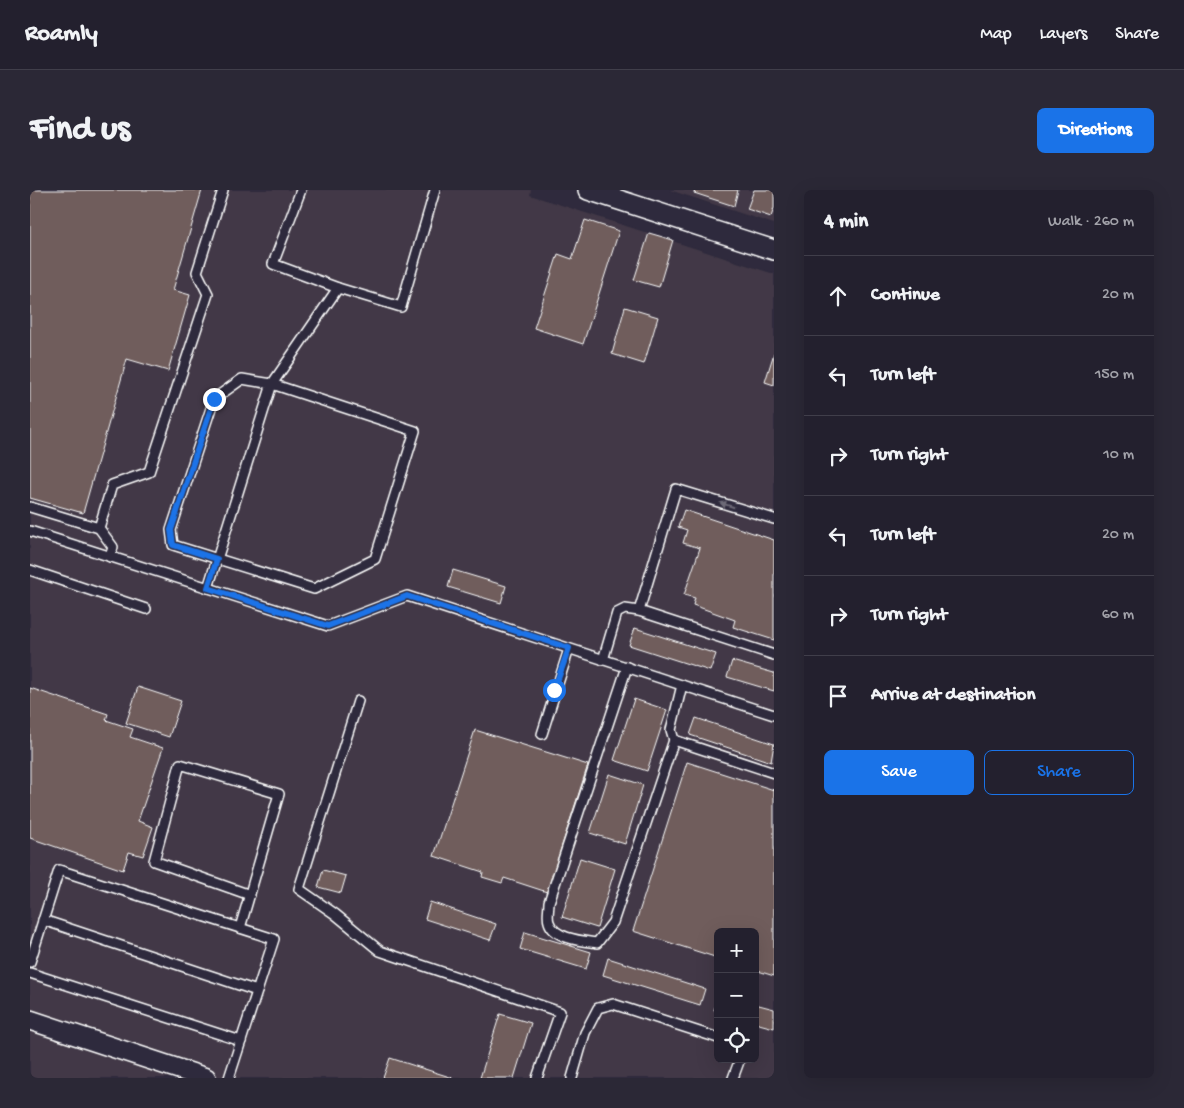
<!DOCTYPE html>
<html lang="en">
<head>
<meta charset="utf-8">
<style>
  :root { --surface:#23202e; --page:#2b2836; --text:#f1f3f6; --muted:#a3a3aa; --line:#403e4a; --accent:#1a73e8 }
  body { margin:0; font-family:"Gochi Hand",sans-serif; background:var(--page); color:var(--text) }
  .controls { position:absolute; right:15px; bottom:15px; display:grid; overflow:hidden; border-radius:8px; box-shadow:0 5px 20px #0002 }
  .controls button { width:45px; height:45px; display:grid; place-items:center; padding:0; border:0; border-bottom:1px solid var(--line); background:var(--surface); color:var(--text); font:25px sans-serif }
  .stop { position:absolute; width:15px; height:15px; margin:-11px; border:4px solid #1a73e8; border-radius:50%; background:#fff }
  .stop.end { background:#1a73e8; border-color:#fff; box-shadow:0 1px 5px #0008 }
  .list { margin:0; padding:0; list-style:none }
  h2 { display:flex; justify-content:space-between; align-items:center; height:65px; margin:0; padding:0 20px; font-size:21px }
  h2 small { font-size:16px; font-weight:400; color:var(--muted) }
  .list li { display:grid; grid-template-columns:32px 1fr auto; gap:15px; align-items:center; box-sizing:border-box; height:80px; padding:0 20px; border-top:1px solid var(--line) }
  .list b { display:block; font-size:19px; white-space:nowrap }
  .list em { font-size:16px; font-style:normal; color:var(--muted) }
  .actions { display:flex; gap:10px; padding:15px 20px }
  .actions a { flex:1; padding:11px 0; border:1px solid var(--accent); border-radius:8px; text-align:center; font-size:18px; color:var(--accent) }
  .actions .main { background:var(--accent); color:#fff }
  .icon { flex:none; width:28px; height:28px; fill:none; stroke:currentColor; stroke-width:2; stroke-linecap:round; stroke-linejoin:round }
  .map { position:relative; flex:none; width:744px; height:888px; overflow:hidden; border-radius:8px }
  header { display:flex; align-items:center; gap:30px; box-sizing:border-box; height:70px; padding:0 25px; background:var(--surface); border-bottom:1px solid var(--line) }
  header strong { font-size:24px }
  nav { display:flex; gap:28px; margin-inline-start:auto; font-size:18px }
  .intro { display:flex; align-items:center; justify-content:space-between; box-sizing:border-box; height:120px; padding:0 30px }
  h1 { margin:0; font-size:35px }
  .button { padding:12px 22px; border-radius:8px; background:var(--accent); color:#fff; font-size:18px; font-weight:700 }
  main { display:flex; gap:30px; padding:0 30px }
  aside { flex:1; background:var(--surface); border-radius:8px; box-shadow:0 5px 20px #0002 }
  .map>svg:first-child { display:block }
  .built { fill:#423946; fill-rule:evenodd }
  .building { fill:#6f5d5c; stroke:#fff }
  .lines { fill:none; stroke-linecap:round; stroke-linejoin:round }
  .lane-casing { stroke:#fff; stroke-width:12 }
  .street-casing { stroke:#fff; stroke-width:22 }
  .lane { stroke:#2f2a3d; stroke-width:9 }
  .street { stroke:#2f2a3d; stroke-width:19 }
  .oneway { fill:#6d6a77 }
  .route { stroke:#1a73e8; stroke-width:6 }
</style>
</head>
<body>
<header>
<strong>Roamly</strong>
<nav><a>Map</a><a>Layers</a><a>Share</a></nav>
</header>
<div class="intro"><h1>Find us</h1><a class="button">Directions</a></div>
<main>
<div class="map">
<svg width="744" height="888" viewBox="0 0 744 888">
  <rect width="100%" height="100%" fill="#2f2a3d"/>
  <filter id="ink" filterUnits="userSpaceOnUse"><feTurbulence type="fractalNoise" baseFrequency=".02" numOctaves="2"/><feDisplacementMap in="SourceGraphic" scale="10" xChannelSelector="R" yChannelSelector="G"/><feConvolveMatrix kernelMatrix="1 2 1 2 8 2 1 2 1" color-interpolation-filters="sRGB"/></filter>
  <g filter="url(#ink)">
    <g class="built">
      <path d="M0,0H501L500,5L744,84V888H0ZM688,742H725V869H688Z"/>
      <polygon points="640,0 744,0 744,34"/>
    </g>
    <g class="building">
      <polygon points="0,0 172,0 143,100 160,105 138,181 97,169 53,323 0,308"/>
      <polygon points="665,0 708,0 704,16 664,3"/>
      <polygon points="724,0 744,0 744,18 741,27 717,19"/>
      <polygon points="555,30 589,41 553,154 504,138 528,64 542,69"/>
      <polygon points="619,43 643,50 629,97 604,90"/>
      <polygon points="595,117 628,127 614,174 582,164"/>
      <polygon points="744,163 744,195 735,192"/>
      <polygon points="654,320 744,350 744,450 703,437 705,430 663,415 665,408 654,405 670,358 653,353 657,340 648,337"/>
      <polygon points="423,380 476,396 471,413 418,397"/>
      <polygon points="605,438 686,464 680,481 599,455"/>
      <polygon points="702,471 744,483 744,501 697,487"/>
      <polygon points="108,497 151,511 139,547 96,533"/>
      <polygon points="0,498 78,524 76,530 103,539 100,547 133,558 108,631 123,637 113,666 99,662 93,680 0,648"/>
      <polygon points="604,509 637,520 617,581 584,570"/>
      <polygon points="666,528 744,554 741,572 660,545"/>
      <polygon points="445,540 558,575 517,702 474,688 472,693 452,687 453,682 404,666"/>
      <polygon points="657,572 744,600 744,786 725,780 725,742 688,742 688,768 603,741"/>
      <polygon points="579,584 613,595 595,654 560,643"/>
      <polygon points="550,668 585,679 567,738 532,727"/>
      <polygon points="293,680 316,686 311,703 288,697"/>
      <polygon points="400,712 466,734 460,750 395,729"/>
      <polygon points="495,742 561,762 556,779 490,759"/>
      <polygon points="578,768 675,799 670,815 573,785"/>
      <polygon points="688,808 688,821 684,820"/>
      <polygon points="725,814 744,819 744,838 725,833"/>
      <polygon points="470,824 501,833 484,888 450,888"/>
      <polygon points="360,868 423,888 353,888"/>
    </g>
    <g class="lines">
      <defs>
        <g id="lane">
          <polyline points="271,0 243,74 308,98 371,117 405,0"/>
          <polygon points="212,189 242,194 385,241 345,369 284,399 143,355 141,340 184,209"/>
          <polyline points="0,317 69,338 82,295 119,282 178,104 167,82 193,0"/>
          <polyline points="69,338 83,357 80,367"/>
          <polyline points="0,341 298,436 377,406 744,525"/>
          <polyline points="0,380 116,419"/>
          <polyline points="178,398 242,194 308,98"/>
          <polyline points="609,421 646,299 744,329"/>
          <polyline points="573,470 587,423 595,419 609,421 744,465"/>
          <path d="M597,477L519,712C519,718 517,727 519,732C524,749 553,751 567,753L583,732L644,550"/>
          <polyline points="652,495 641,540 644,550 744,583"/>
          <polyline points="328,511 269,699 305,724 350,761 530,822 507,888"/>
          <polyline points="512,544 539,459"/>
          <polyline points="13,730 227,801"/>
          <polyline points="210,738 249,604 150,574 124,671 220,705"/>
          <polyline points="0,772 29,680 244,749 199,888"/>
          <polyline points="0,783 211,851"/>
          <polyline points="542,888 555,843 568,818 583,814 688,848"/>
          <polyline points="703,888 710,869"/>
        </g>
        <g id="street">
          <polyline points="558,0 744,60"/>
          <polyline points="0,830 176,888"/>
        </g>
      </defs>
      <use href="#lane" class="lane-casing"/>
      <use href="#street" class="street-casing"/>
      <use href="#lane" class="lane"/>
      <use href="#street" class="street"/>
    </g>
    <defs><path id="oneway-solid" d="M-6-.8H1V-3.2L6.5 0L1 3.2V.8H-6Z" transform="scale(1.25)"/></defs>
    <use class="oneway" href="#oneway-solid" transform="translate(697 315) rotate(-163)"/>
  </g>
  <g class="lines" filter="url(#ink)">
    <polyline class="route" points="184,209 141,340 143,355 187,369 178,398 298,436 377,406 539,458 524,500"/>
  </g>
</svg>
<div class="controls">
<button>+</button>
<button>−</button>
<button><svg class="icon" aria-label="locate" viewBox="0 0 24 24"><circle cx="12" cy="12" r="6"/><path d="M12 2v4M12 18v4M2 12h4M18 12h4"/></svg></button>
</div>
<div class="stop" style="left:524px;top:500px"></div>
<div class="stop end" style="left:184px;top:209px"></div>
</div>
<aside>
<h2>4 min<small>Walk · 260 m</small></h2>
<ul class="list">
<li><svg class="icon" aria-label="ahead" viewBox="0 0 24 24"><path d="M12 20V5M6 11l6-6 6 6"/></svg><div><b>Continue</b></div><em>20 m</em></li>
<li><svg class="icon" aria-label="left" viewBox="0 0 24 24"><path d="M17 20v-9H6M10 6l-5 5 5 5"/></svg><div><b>Turn left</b></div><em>150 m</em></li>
<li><svg class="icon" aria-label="right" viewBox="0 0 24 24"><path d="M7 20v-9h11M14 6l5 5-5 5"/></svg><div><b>Turn right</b></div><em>10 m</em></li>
<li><svg class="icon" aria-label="left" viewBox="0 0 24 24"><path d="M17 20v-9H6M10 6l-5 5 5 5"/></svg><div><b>Turn left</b></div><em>20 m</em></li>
<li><svg class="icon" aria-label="right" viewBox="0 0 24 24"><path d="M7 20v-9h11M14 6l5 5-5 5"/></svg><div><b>Turn right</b></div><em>60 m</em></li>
<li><svg class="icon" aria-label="arrive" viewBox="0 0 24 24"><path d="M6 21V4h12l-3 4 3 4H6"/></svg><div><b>Arrive at destination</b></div></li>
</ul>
<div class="actions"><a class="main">Save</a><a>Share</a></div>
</aside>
</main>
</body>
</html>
